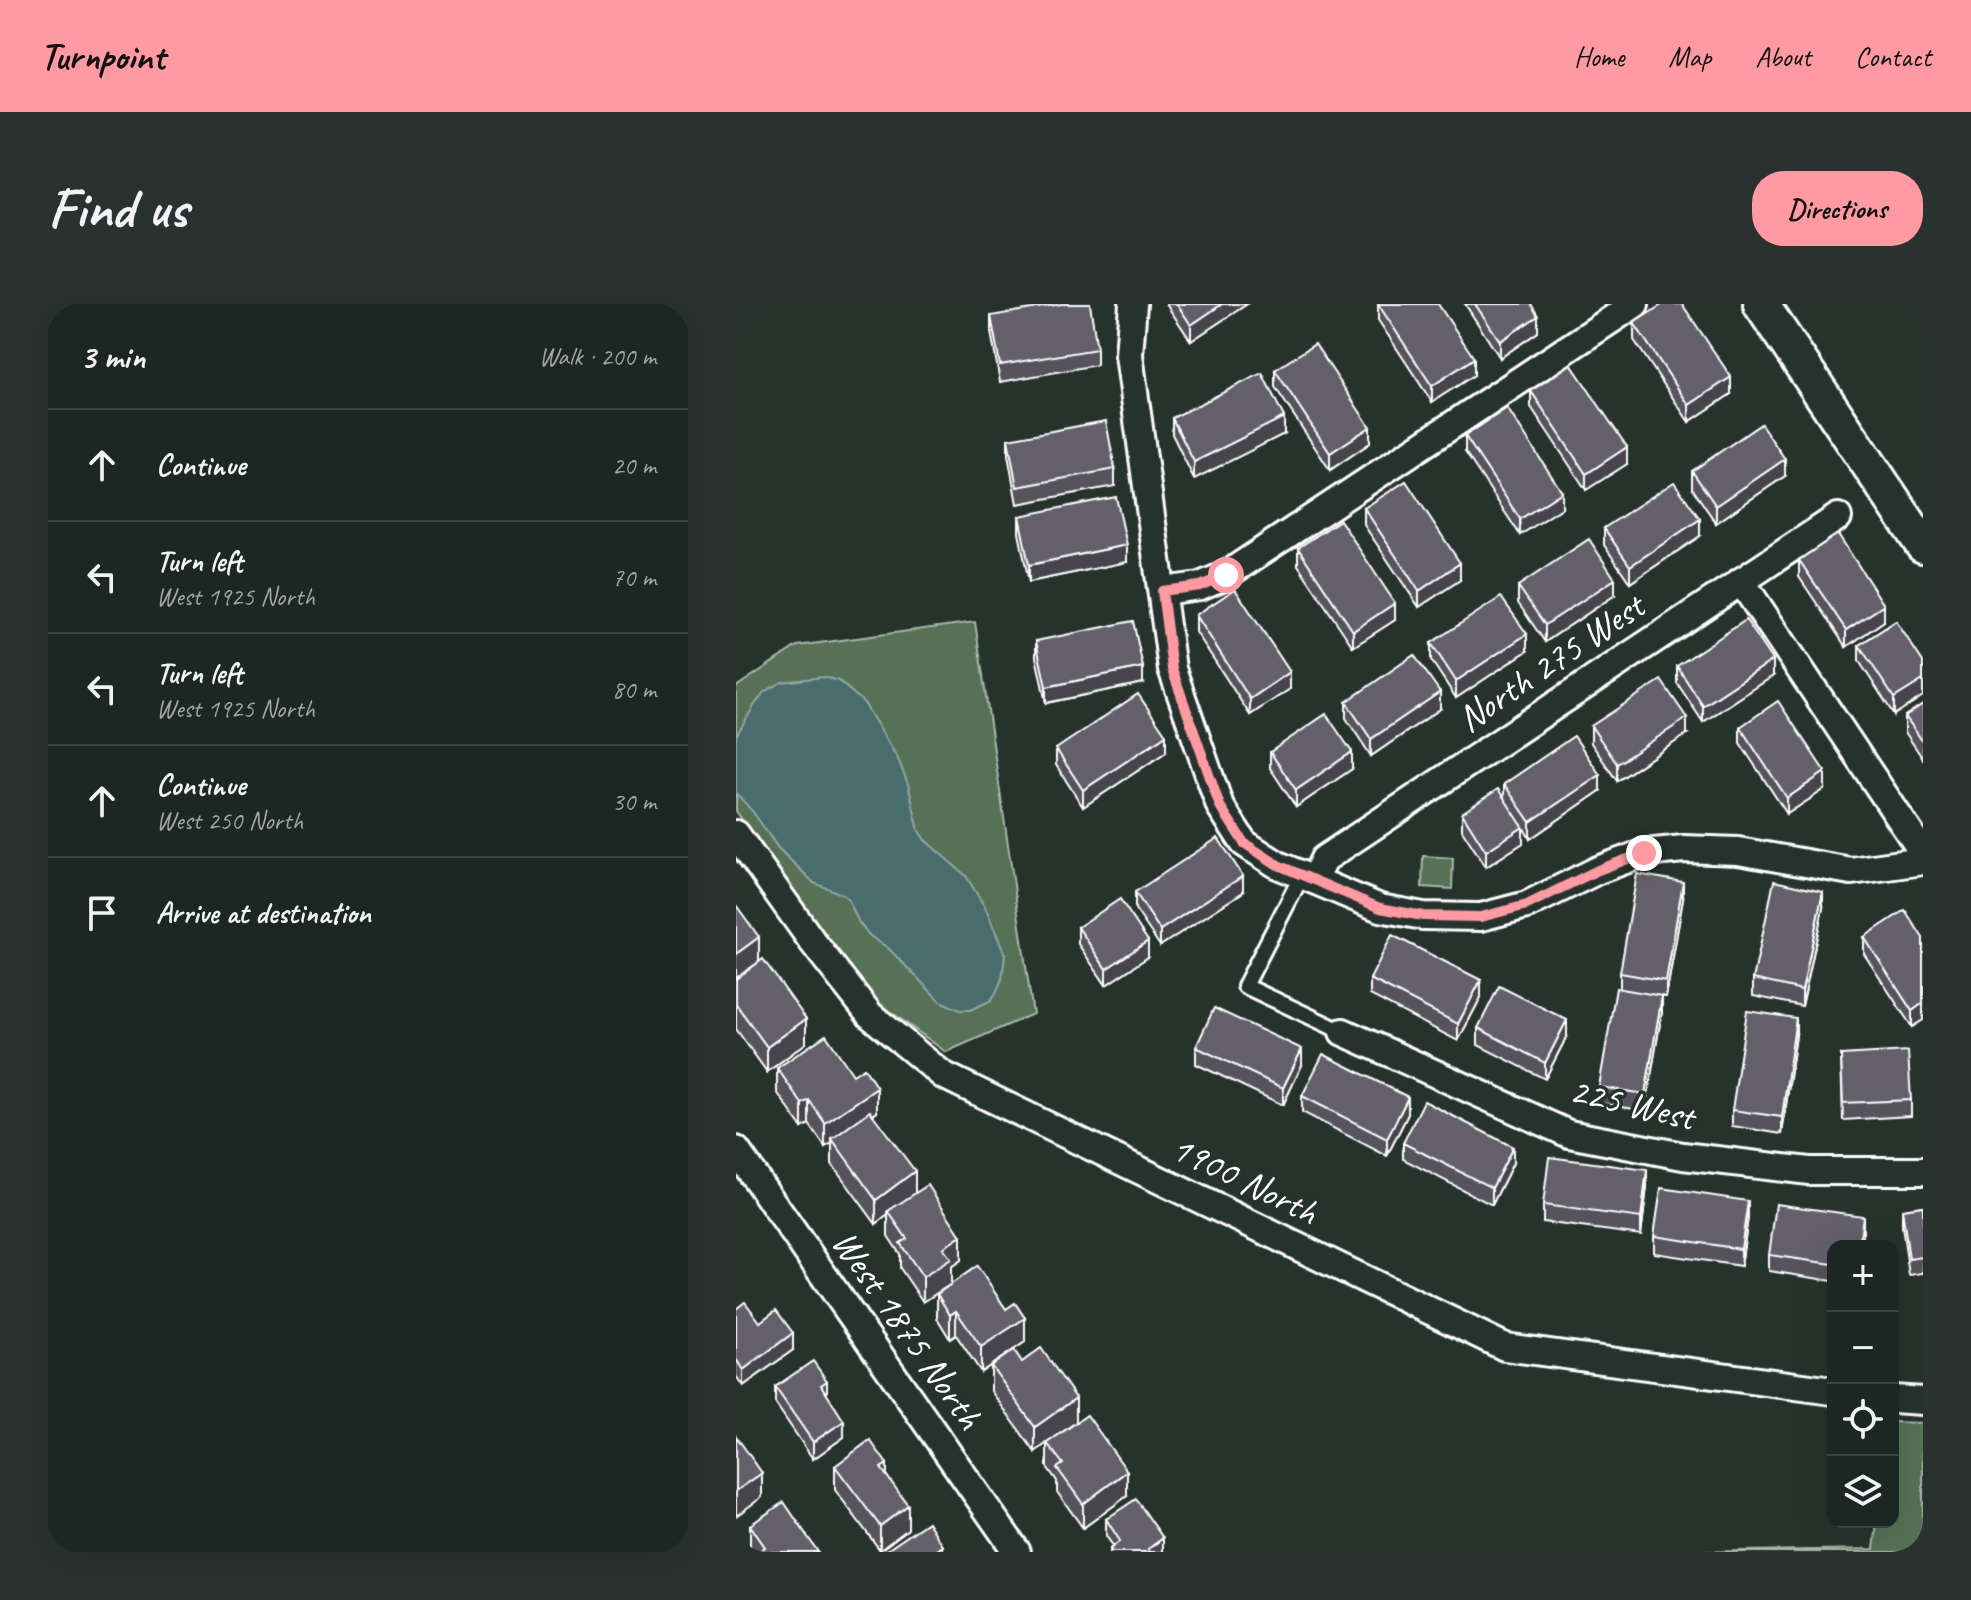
<!DOCTYPE html>
<html lang="en">
<head>
<meta charset="utf-8">
<style>
  :root { --surface:#1c2622; --page:#29322f; --text:#f1f3f6; --muted:#a0a5a5; --line:#3a4340; --accent:#ff9aa2 }
  body { margin:0; font-family:Caveat,sans-serif; background:var(--page); color:var(--text) }
  .controls { position:absolute; right:24px; bottom:24px; display:grid; overflow:hidden; border-radius:16px; box-shadow:0 8px 32px #0002 }
  .controls button { width:72px; height:72px; display:grid; place-items:center; padding:0; border:0; border-bottom:2px solid var(--line); background:var(--surface); color:var(--text); font:40px sans-serif }
  .stop { position:absolute; width:24px; height:24px; margin:-18px; border:6px solid #ff9aa2; border-radius:50%; background:#fff }
  .stop.end { background:#ff9aa2; border-color:#fff; box-shadow:0 2px 8px #0008 }
  .list { margin:0; padding:0; list-style:none }
  h2 { display:flex; justify-content:space-between; align-items:center; height:104px; margin:0; padding:0 32px; font-size:34px }
  h2 small { font-size:26px; font-weight:400; color:var(--muted) }
  .list li { display:grid; grid-template-columns:52px 1fr auto; gap:24px; align-items:center; box-sizing:border-box; height:112px; padding:0 32px; border-top:2px solid var(--line) }
  .list b { display:block; font-size:30px; white-space:nowrap }
  .list p { margin:0; font-size:26px; white-space:nowrap; color:var(--muted) }
  .list em { font-size:26px; font-style:normal; color:var(--muted) }
  .icon { flex:none; width:44px; height:44px; fill:none; stroke:currentColor; stroke-width:2; stroke-linecap:round; stroke-linejoin:round }
  .map { position:relative; flex:none; width:1187px; height:1248px; overflow:hidden; border-radius:32px }
  header { display:flex; align-items:center; gap:48px; box-sizing:border-box; height:112px; padding:0 40px; background:var(--accent); color:#111 }
  header strong { font-size:38px }
  nav { display:flex; gap:44px; margin-inline-start:auto; font-size:28px }
  .intro { display:flex; align-items:center; justify-content:space-between; box-sizing:border-box; height:192px; padding:0 48px }
  h1 { margin:0; font-size:56px }
  .button { padding:20px 36px; border-radius:32px; background:var(--accent); color:#111; font-size:28px; font-weight:700 }
  main { display:flex; gap:48px; padding:0 48px }
  aside { flex:1; background:var(--surface); border-radius:32px; box-shadow:0 8px 32px #0002 }
  .map>svg:first-child { display:block }
  .green { fill:#567157; stroke:#aab8ab; stroke-width:2 }
  .water { fill:#486d6c; stroke:#91a7a7; stroke-width:2 }
  .lines { fill:none; stroke-linecap:round; stroke-linejoin:round }
  .service-casing { stroke:#fff; stroke-width:20 }
  .minor-casing { stroke:#fff; stroke-width:32 }
  .tertiary-casing { stroke:#fff; stroke-width:40 }
  .service { stroke:#26332d; stroke-width:14 }
  .minor { stroke:#26332d; stroke-width:26 }
  .tertiary { stroke:#26332d; stroke-width:34 }
  .wall { fill:#56535d; stroke:#fff; stroke-width:2 }
  .shaded-wall { fill:#46444c; stroke:#fff; stroke-width:2 }
  .building { fill:#64616c; stroke:#fff; stroke-width:2 }
  .route { stroke:#ff9aa2; stroke-width:10 }
  .labels { text-anchor:middle; stroke-width:7; stroke-linejoin:round; paint-order:stroke }
  .street-label { font-size:38px; fill:#fff; stroke:#26332d }
</style>
</head>
<body>
<header>
<strong>Turnpoint</strong>
<nav><a>Home</a><a>Map</a><a>About</a><a>Contact</a></nav>
</header>
<div class="intro"><h1>Find us</h1><a class="button">Directions</a></div>
<main>
<aside>
<h2>3 min<small>Walk · 200 m</small></h2>
<ul class="list">
<li><svg class="icon" aria-label="ahead" viewBox="0 0 24 24"><path d="M12 20V5M6 11l6-6 6 6"/></svg><div><b>Continue</b></div><em>20 m</em></li>
<li><svg class="icon" aria-label="left" viewBox="0 0 24 24"><path d="M17 20v-9H6M10 6l-5 5 5 5"/></svg><div><b>Turn left</b><p>West 1925 North</p></div><em>70 m</em></li>
<li><svg class="icon" aria-label="left" viewBox="0 0 24 24"><path d="M17 20v-9H6M10 6l-5 5 5 5"/></svg><div><b>Turn left</b><p>West 1925 North</p></div><em>80 m</em></li>
<li><svg class="icon" aria-label="ahead" viewBox="0 0 24 24"><path d="M12 20V5M6 11l6-6 6 6"/></svg><div><b>Continue</b><p>West 250 North</p></div><em>30 m</em></li>
<li><svg class="icon" aria-label="arrive" viewBox="0 0 24 24"><path d="M6 21V4h12l-3 4 3 4H6"/></svg><div><b>Arrive at destination</b></div></li>
</ul>
</aside>
<div class="map">
<svg width="1187" height="1248" viewBox="0 0 1187 1248">
  <rect width="100%" height="100%" fill="#26332d"/>
  <filter id="ink" filterUnits="userSpaceOnUse"><feTurbulence type="fractalNoise" baseFrequency=".0125" numOctaves="2"/><feDisplacementMap in="SourceGraphic" scale="16" xChannelSelector="R" yChannelSelector="G"/><feConvolveMatrix kernelMatrix="1 2 1 2 8 2 1 2 1" color-interpolation-filters="sRGB"/></filter>
  <g filter="url(#ink)">
    <g class="green">
      <polygon points="239,318 297,710 210,748 140,697 82,626 0,507 0,383 61,342"/>
      <polygon points="687,552 717,554 716,585 686,583"/>
      <polygon points="1157,1118 1187,1119 1187,1248 952,1248 1138,1245 1141,1218 1157,1218"/>
    </g>
    <polygon class="water" points="87,373 103,377 128,399 162,455 172,480 183,527 189,536 230,572 250,605 269,651 266,675 260,689 254,697 234,706 224,706 204,697 152,644 134,632 123,619 112,595 106,590 78,579 42,544 17,508 0,489 0,432 18,402 28,388 46,378"/>
    <g class="lines">
      <defs>
        <polyline id="service" points="566,571 509,682 607,728"/>
        <g id="minor">
          <polyline points="397,0 393,51 436,365 484,502 508,539 542,561 644,604 687,612 745,613 791,601 862,566 908,549 948,545 1002,547 1115,567 1187,557"/>
          <polyline points="1005,277 1187,549"/>
          <polyline points="426,287 464,282 490,271 899,0"/>
          <polyline points="0,530 76,637 134,711 207,771 769,1043 1097,1087"/>
          <polyline points="578,576 588,555 1102,213"/>
          <polyline points="607,728 833,830 947,852 1073,867 1187,867"/>
          <polyline points="0,846 281,1248"/>
          <polyline points="1157,1095 1187,1097"/>
        </g>
        <polyline id="tertiary" points="1025,0 1187,241"/>
      </defs>
      <use href="#service" class="service-casing"/>
      <use href="#minor" class="minor-casing"/>
      <use href="#tertiary" class="tertiary-casing"/>
      <use href="#service" class="service"/>
      <use href="#minor" class="minor"/>
      <use href="#tertiary" class="tertiary"/>
    </g>
    <g class="wall">
      <polygon points="430,0 511,0 455,37"/>
      <polygon points="642,0 738,71 696,98 642,16"/>
      <polygon points="729,0 795,0 802,28 764,54"/>
      <polygon points="255,12 361,45 361,61 264,78 255,28"/>
      <polygon points="898,19 995,90 953,118 898,36"/>
      <polygon points="539,66 634,139 594,166 539,83"/>
      <polygon points="795,87 891,160 850,186 795,103"/>
      <polygon points="436,114 548,130 458,175 436,130"/>
      <polygon points="729,132 826,204 784,231 729,148"/>
      <polygon points="272,135 379,165 379,182 281,200 272,151"/>
      <polygon points="956,167 1049,172 980,219 956,184"/>
      <polygon points="628,204 724,276 683,303 628,221"/>
      <polygon points="283,212 391,258 293,278 283,229"/>
      <polygon points="868,224 964,232 894,279 868,241"/>
      <polygon points="562,244 659,316 617,343 562,261"/>
      <polygon points="1063,256 1148,317 1110,343 1063,273"/>
      <polygon points="782,282 879,291 809,338 782,299"/>
      <polygon points="460,311 554,385 514,411 460,328"/>
      <polygon points="1160,317 1158,411 1123,357 1123,341"/>
      <polygon points="300,337 407,379 310,399 300,353"/>
      <polygon points="695,339 791,347 720,394 695,356"/>
      <polygon points="941,362 1037,372 967,418 941,379"/>
      <polygon points="610,398 704,405 635,452 610,414"/>
      <polygon points="1187,400 1187,455 1169,428 1169,412"/>
      <polygon points="855,422 951,430 881,477 855,439"/>
      <polygon points="1004,423 1089,485 1051,510 1004,439"/>
      <polygon points="320,445 430,448 347,503 320,461"/>
      <polygon points="534,448 616,465 560,503 534,464"/>
      <polygon points="768,480 864,487 794,535 787,523 787,539 750,563 726,526 726,509 768,495"/>
      <polygon points="399,588 507,588 424,642 399,605"/>
      <polygon points="947,595 930,693 926,693 926,708 909,807 863,799 863,783 884,684 884,669"/>
      <polygon points="1087,604 1066,702 1017,692 1017,675"/>
      <polygon points="342,623 412,653 370,681 342,640"/>
      <polygon points="1128,633 1187,634 1187,716 1176,723 1128,650"/>
      <polygon points="0,675 70,739 31,768 0,725"/>
      <polygon points="634,675 745,693 722,737 634,691"/>
      <polygon points="742,724 831,732 809,775 742,741"/>
      <polygon points="1060,731 1046,830 996,822 996,806"/>
      <polygon points="460,743 566,761 547,801 460,760"/>
      <polygon points="1105,751 1175,796 1175,812 1107,816"/>
      <polygon points="41,764 141,808 137,811 179,890 225,956 215,963 215,980 187,998 164,964 164,950 152,932 152,911 140,920 96,860 96,839 89,843 73,820 66,824 41,788"/>
      <polygon points="566,792 672,810 651,852 566,808"/>
      <polygon points="667,839 777,859 756,901 667,855"/>
      <polygon points="911,883 905,931 807,918 807,901"/>
      <polygon points="1187,902 1187,969 1173,971 1166,922 1166,905"/>
      <polygon points="1012,913 1005,962 918,949 918,932"/>
      <polygon points="1127,928 1126,942 1097,942 1097,977 1033,967 1033,951"/>
      <polygon points="201,990 270,1005 289,1038 245,1068 220,1031 214,1035 201,1014"/>
      <polygon points="0,1005 24,1018 57,1046 7,1082 0,1072"/>
      <polygon points="286,1058 340,1094 299,1148 255,1087 255,1062"/>
      <polygon points="39,1083 91,1091 108,1133 77,1155 39,1099"/>
      <polygon points="311,1139 391,1192 347,1224 321,1188 321,1177 311,1163"/>
      <polygon points="99,1162 151,1172 172,1225 144,1246 99,1186"/>
      <polygon points="370,1215 427,1248 374,1248 374,1245 377,1242 370,1232"/>
      <polygon points="14,1221 82,1248 16,1248 14,1245"/>
    </g>
    <g class="shaded-wall">
      <polygon points="486,0 511,0 455,37 455,21"/>
      <polygon points="802,12 802,28 764,54 764,37"/>
      <polygon points="738,54 738,71 696,98 696,82"/>
      <polygon points="995,73 995,90 953,118 953,101"/>
      <polygon points="548,113 548,130 458,175 458,158"/>
      <polygon points="634,123 634,139 594,166 594,149"/>
      <polygon points="891,143 891,160 850,186 850,170"/>
      <polygon points="1049,155 1049,172 980,219 980,202"/>
      <polygon points="826,188 826,204 784,231 784,215"/>
      <polygon points="964,215 964,232 894,279 894,262"/>
      <polygon points="391,241 391,258 293,278 293,261"/>
      <polygon points="724,259 724,276 683,303 683,287"/>
      <polygon points="879,275 879,291 809,338 809,321"/>
      <polygon points="659,299 659,316 617,343 617,327"/>
      <polygon points="1148,301 1148,317 1110,343 1110,326"/>
      <polygon points="791,330 791,347 720,394 720,377"/>
      <polygon points="1037,356 1037,372 967,418 967,402"/>
      <polygon points="407,363 407,379 310,399 310,383"/>
      <polygon points="554,368 554,385 514,411 514,395"/>
      <polygon points="1187,376 1187,392 1158,411 1158,394"/>
      <polygon points="704,388 704,405 635,452 635,435"/>
      <polygon points="951,414 951,430 881,477 881,460"/>
      <polygon points="430,431 430,448 347,503 347,486"/>
      <polygon points="616,448 616,465 560,503 560,486"/>
      <polygon points="1089,468 1089,485 1051,510 1051,494"/>
      <polygon points="864,471 864,487 794,535 794,518"/>
      <polygon points="787,523 787,539 750,563 750,547"/>
      <polygon points="507,572 507,588 424,642 424,626"/>
      <polygon points="947,578 947,595 930,693 930,677"/>
      <polygon points="1087,588 1087,604 1066,702 1066,686"/>
      <polygon points="23,633 23,658 0,674 0,650"/>
      <polygon points="412,637 412,653 370,681 370,665"/>
      <polygon points="745,676 745,693 722,737 722,720"/>
      <polygon points="926,692 926,708 909,807 909,790"/>
      <polygon points="1187,699 1187,716 1176,723 1176,707"/>
      <polygon points="1060,714 1060,731 1046,830 1046,813"/>
      <polygon points="70,715 70,739 31,768 31,743"/>
      <polygon points="831,716 831,732 809,775 809,759"/>
      <polygon points="566,745 566,761 547,801 547,784"/>
      <polygon points="141,784 141,808 98,838 96,835 96,839 89,843 89,819"/>
      <polygon points="672,793 672,810 651,852 651,835"/>
      <polygon points="73,796 73,820 66,824 66,800"/>
      <polygon points="777,843 777,859 756,901 756,884"/>
      <polygon points="911,866 911,883 905,931 905,914"/>
      <polygon points="179,867 179,892 152,907 152,911 140,920 140,896"/>
      <polygon points="1012,897 1012,913 1005,962 1005,945"/>
      <polygon points="1127,912 1127,928 1126,942 1123,942"/>
      <polygon points="225,932 225,956 215,963 215,980 187,998 187,973 207,944"/>
      <polygon points="220,1007 220,1031 214,1035 214,1011"/>
      <polygon points="289,1014 289,1038 245,1068 245,1043"/>
      <polygon points="57,1029 57,1046 7,1082 7,1066"/>
      <polygon points="91,1077 91,1094 85,1081"/>
      <polygon points="340,1094 340,1118 299,1148 299,1123"/>
      <polygon points="108,1117 108,1133 77,1155 77,1138"/>
      <polygon points="151,1160 151,1184 145,1164"/>
      <polygon points="391,1167 391,1192 347,1224 347,1200"/>
      <polygon points="26,1169 26,1193 0,1212 0,1187"/>
      <polygon points="172,1201 172,1225 144,1246 144,1222"/>
      <polygon points="427,1234 427,1248 412,1248 412,1245"/>
      <polygon points="207,1242 207,1248 198,1248"/>
    </g>
    <g class="building">
      <polygon points="325,0 354,0 361,45 264,61 255,12"/>
      <polygon points="441,0 486,0 455,21"/>
      <polygon points="642,0 702,0 738,54 696,82"/>
      <polygon points="739,0 795,0 802,12 764,37"/>
      <polygon points="927,0 946,0 995,73 953,101 898,19"/>
      <polygon points="579,40 634,123 594,149 539,66"/>
      <polygon points="835,60 891,143 850,170 795,87"/>
      <polygon points="526,69 548,113 458,158 436,114"/>
      <polygon points="771,104 826,188 784,215 729,132"/>
      <polygon points="370,117 379,165 281,183 272,135"/>
      <polygon points="1025,120 1049,155 980,202 956,167"/>
      <polygon points="670,177 724,259 683,287 628,204"/>
      <polygon points="938,178 964,215 894,262 868,224"/>
      <polygon points="380,193 391,241 293,261 283,212"/>
      <polygon points="604,216 659,299 617,327 562,244"/>
      <polygon points="1102,230 1148,301 1110,326 1063,256"/>
      <polygon points="853,235 879,275 809,321 782,282"/>
      <polygon points="499,285 554,368 514,395 460,311"/>
      <polygon points="765,293 791,330 720,377 695,339"/>
      <polygon points="1010,316 1037,356 967,402 941,362"/>
      <polygon points="397,317 407,363 310,383 300,337"/>
      <polygon points="1160,317 1187,358 1187,376 1158,394 1123,341"/>
      <polygon points="678,351 704,388 635,435 610,398"/>
      <polygon points="925,376 951,414 881,460 855,422"/>
      <polygon points="402,390 430,431 347,486 320,445"/>
      <polygon points="1042,397 1089,468 1051,494 1004,423"/>
      <polygon points="1187,400 1187,438 1169,412"/>
      <polygon points="590,410 616,448 560,486 534,448"/>
      <polygon points="838,432 864,471 794,518 768,480"/>
      <polygon points="762,485 787,523 750,547 726,509"/>
      <polygon points="482,534 507,572 424,626 399,588"/>
      <polygon points="901,570 947,578 930,677 884,669"/>
      <polygon points="1038,577 1087,588 1066,686 1017,675"/>
      <polygon points="384,595 412,637 370,665 342,623"/>
      <polygon points="0,601 23,633 0,650"/>
      <polygon points="1169,606 1187,634 1187,699 1176,707 1128,633"/>
      <polygon points="656,631 745,676 722,720 634,675"/>
      <polygon points="27,655 70,715 31,743 0,700 0,675"/>
      <polygon points="763,682 831,716 809,759 742,724"/>
      <polygon points="880,684 926,692 909,790 863,783"/>
      <polygon points="478,704 566,745 547,784 460,743"/>
      <polygon points="1011,707 1060,714 1046,813 996,806"/>
      <polygon points="90,731 117,771 128,764 141,784 89,819 73,796 66,800 41,764"/>
      <polygon points="1172,747 1175,796 1107,799 1105,751"/>
      <polygon points="587,750 672,793 651,835 566,792"/>
      <polygon points="688,797 777,843 756,884 667,839"/>
      <polygon points="134,807 179,867 140,896 96,835"/>
      <polygon points="813,853 911,866 905,914 807,901"/>
      <polygon points="192,881 225,932 207,944 215,955 187,973 164,939 171,935 152,907"/>
      <polygon points="925,884 1012,897 1005,945 918,932"/>
      <polygon points="1040,900 1127,912 1123,942 1097,942 1097,960 1033,951"/>
      <polygon points="1187,902 1187,953 1173,955 1166,905"/>
      <polygon points="241,962 270,1005 279,999 289,1014 245,1043 220,1007 214,1011 201,990"/>
      <polygon points="9,998 24,1018 40,1006 57,1029 7,1066 0,1055 0,1005"/>
      <polygon points="305,1044 340,1094 299,1123 255,1062 278,1046 286,1058"/>
      <polygon points="77,1057 91,1077 85,1081 108,1117 77,1138 39,1083"/>
      <polygon points="351,1111 391,1167 347,1200 321,1164 327,1160 311,1139"/>
      <polygon points="0,1132 26,1169 0,1187"/>
      <polygon points="134,1136 151,1160 145,1164 172,1201 144,1222 99,1162"/>
      <polygon points="400,1195 427,1234 412,1245 414,1248 376,1248 374,1245 384,1237 370,1215"/>
      <polygon points="48,1198 82,1248 22,1248 29,1243 14,1221"/>
      <polygon points="192,1218 207,1242 198,1248 148,1248"/>
    </g>
  </g>
  <g class="lines" filter="url(#ink)">
    <polyline class="route" points="490,271 464,282 426,287 436,365 484,502 508,539 542,561 644,604 687,612 745,613 791,601 862,566 908,549"/>
  </g>
  <g class="labels">
    <g class="street-label">
      <text transform="translate(814 358) rotate(-34)" y="13">North 275 West</text>
      <text transform="translate(896 799) rotate(13)" y="13">225 West</text>
      <text transform="translate(509 875) rotate(26)" y="13">1900 North</text>
      <text transform="translate(172 1025) rotate(55)" y="13">West 1875 North</text>
    </g>
  </g>
</svg>
<div class="controls">
<button>+</button>
<button>−</button>
<button><svg class="icon" aria-label="locate" viewBox="0 0 24 24"><circle cx="12" cy="12" r="6"/><path d="M12 2v4M12 18v4M2 12h4M18 12h4"/></svg></button>
<button><svg class="icon" aria-label="layers" viewBox="0 0 24 24"><path d="M12 4l9 5-9 5-9-5zM3 14l9 5 9-5"/></svg></button>
</div>
<div class="stop" style="left:490px;top:271px"></div>
<div class="stop end" style="left:908px;top:549px"></div>
</div>
</main>
</body>
</html>
